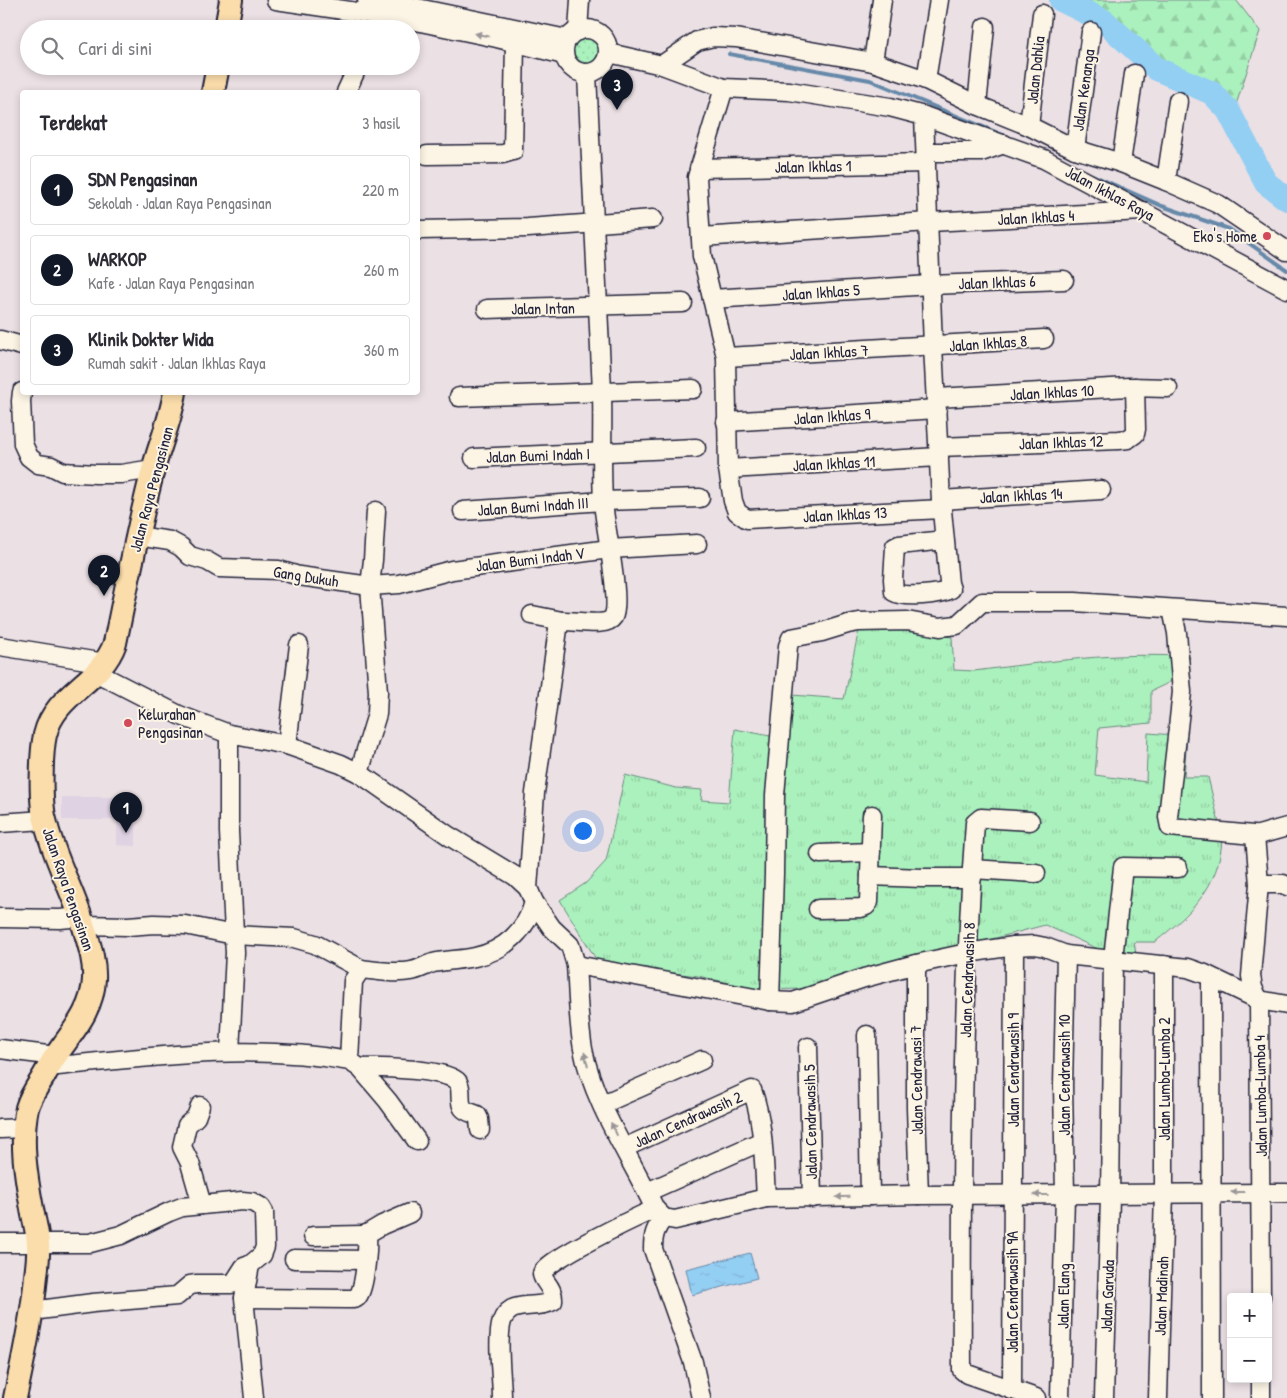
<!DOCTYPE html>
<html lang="id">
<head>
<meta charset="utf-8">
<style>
  :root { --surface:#fff; --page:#f7f7f7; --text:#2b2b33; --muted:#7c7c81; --line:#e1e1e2; --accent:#111827 }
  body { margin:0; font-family:"Patrick Hand",sans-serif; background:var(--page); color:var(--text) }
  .controls { position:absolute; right:15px; bottom:15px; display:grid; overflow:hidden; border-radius:5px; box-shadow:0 2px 8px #0003 }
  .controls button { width:45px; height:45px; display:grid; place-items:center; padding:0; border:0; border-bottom:1px solid var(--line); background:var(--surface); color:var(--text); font:25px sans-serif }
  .you { position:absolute; left:582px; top:830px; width:18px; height:18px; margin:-12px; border:4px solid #fff; border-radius:50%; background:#1a73e8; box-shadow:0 0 0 8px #1a73e833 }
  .badge { display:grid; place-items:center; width:32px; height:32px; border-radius:50%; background:var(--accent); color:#fff; font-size:16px; font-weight:700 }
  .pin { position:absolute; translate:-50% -41px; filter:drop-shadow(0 1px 2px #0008) }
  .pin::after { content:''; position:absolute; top:26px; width:18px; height:15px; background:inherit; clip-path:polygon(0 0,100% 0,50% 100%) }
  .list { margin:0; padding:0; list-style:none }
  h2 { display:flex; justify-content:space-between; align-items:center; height:65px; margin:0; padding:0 20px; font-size:21px }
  h2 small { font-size:16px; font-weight:400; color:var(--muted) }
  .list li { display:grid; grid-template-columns:32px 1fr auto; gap:15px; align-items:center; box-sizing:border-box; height:70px; margin:0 10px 10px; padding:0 10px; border:1px solid var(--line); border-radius:5px }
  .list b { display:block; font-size:19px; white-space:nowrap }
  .list p { margin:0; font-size:16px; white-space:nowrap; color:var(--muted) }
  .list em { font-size:16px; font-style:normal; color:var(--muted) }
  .icon { flex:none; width:28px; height:28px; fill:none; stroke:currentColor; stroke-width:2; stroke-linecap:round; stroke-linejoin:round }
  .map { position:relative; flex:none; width:1287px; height:1398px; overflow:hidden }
  .search { position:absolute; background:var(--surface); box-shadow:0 2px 8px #0003; left:20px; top:20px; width:400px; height:55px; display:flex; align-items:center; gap:12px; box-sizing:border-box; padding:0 18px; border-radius:28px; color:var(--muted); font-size:19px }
  .panel { position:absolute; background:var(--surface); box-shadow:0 2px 8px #0003; left:20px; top:90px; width:400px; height:305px; border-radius:5px }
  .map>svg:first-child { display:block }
  .built { fill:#dfd2e3 }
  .grass { fill:url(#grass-tufts); stroke:#668a7c }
  .forest { fill:url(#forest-firs); stroke:#668a7c }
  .park { fill:url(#park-dots); stroke:#668a7c }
  .water { fill:url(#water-ripples); stroke:#6689a9 }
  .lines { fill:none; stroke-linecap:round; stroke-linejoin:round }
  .stream { stroke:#6689a9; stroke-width:4 }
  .river { stroke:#93cef3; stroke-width:24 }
  .minor-casing { stroke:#22223b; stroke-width:21 }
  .major-casing { stroke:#22223b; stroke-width:26 }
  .minor { stroke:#fcf5e5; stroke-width:18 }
  .major { stroke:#fbddab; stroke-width:22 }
  .oneway { fill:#9a9698 }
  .poi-dot { fill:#d1495b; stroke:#fcf5e5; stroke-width:2 }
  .labels { text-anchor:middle; stroke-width:4; stroke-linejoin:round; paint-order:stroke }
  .street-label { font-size:16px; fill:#22223b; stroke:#fcf5e5 }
  .poi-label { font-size:16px; fill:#22223b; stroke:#fcf5e5; text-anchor:end }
</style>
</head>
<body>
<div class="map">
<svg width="1287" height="1398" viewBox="0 0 1287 1398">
  <defs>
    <pattern id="grass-tufts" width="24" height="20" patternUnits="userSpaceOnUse" patternTransform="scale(1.25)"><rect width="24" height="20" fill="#abf1bd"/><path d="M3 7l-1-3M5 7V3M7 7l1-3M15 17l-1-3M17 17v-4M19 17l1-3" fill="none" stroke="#93cea3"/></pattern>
    <pattern id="forest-firs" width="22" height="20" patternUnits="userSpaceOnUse" patternTransform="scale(1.25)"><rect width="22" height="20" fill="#abf1bd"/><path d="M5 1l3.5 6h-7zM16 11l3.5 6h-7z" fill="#93cea3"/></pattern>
    <pattern id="park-dots" width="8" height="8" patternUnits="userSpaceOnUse" patternTransform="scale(1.25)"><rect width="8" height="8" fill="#abf1bd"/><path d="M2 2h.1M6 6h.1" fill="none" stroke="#93cea3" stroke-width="1.8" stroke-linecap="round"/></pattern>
    <pattern id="water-ripples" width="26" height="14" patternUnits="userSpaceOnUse" patternTransform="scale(1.25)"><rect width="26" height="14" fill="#93cef3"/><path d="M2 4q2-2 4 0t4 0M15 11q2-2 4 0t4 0" fill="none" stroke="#7eb1d1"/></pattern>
  </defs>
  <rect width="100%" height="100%" fill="#ebe0e4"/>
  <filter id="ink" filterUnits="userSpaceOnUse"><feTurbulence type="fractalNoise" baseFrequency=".02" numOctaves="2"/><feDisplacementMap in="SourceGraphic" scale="10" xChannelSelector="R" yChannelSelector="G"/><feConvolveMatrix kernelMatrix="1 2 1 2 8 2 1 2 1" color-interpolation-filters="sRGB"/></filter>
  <g filter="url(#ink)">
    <polygon class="built" points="62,797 136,797 136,846 117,845 117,820 62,820"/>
    <path class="grass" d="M860,625L952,637L954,670L974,671C1046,662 1118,651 1190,657C1181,678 1171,682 1151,691V723L1099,728L1095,775L1146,782L1148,733L1187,736L1184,777H1208C1211,791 1215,805 1218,819C1219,825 1222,832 1222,838C1220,887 1190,914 1155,942H1134L1136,954L1098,949L1045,925L802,989L760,990L698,976L599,964L560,900L586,883L606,861L625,775L676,788L702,790L701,800L729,802L735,729L785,739L792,695L844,699Z"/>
    <polygon class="forest" points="1061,0 1236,0 1260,31 1232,117 1213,89 1163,75 1130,49 1089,13"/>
    <circle class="park" cx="587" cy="49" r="14"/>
    <polygon class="water" points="750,1253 757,1278 692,1295 686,1269"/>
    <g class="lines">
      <g class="stream">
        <polyline points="729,54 870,80 1003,135"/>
        <polyline points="1092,175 1162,206 1229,229 1287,270"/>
      </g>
      <polyline class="river" points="1061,0 1104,21 1157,69 1212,93 1228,110 1266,183 1287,199"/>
      <defs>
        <g id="minor">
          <polyline points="276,0 411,20 497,38 564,55"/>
          <polyline points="367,0 393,3 567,39"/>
          <circle cx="586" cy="51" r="22"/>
          <polyline points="578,31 580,0"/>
          <polyline points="609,53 662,65 724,88 789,91 890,107 924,116 1044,159 1287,289"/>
          <polyline points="873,62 882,0"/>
          <polyline points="662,65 697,41 713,37 736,38 873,62 926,80 977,105 1029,126 1075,149 1121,163 1166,181 1218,204 1287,251"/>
          <path d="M587,74C592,179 596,285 602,391C603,428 601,465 603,501C604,523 622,602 613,617C606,628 575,620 562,621L558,629L535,793L528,888L534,902L552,928L570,945L576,965C578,992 578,1021 583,1049C593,1103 632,1159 655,1209L664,1218L675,1220L766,1198L919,1195L1287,1193"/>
          <polyline points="926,80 939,0"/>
          <polyline points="724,88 697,177 702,256 726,357 728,469 733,501 737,512 747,519 942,509"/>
          <polyline points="346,92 358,66"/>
          <polyline points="977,105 985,27"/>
          <path d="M924,116L933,346L941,500L949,583L951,589C941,595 904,598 894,592L893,579L895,547L899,545L944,540"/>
          <polyline points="1029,126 1042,14"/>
          <polyline points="1075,149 1091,32"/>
          <polyline points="926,152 981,152 1004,144"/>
          <polyline points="427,155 503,154 513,151 515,43"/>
          <polyline points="1121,163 1134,74"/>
          <polyline points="699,168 926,163"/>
          <polyline points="1166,181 1178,101"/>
          <polyline points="418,230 528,228 653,219"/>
          <polyline points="701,237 929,222 1143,211"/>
          <polyline points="712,299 930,285 1064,280"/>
          <polyline points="487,309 683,303"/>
          <polyline points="0,340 22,346"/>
          <polyline points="726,357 1044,339"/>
          <polyline points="22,392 21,401 23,444 29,457 38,464 51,466 63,472 96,474 121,474 153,469"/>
          <polyline points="459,397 693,389"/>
          <polyline points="937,398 1129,387 1168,388"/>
          <polyline points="726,422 937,409"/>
          <polyline points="939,447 1119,440 1128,439 1135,434 1136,429 1135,387"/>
          <polyline points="474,458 696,448"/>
          <polyline points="728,469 939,457"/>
          <polyline points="941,500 1101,490"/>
          <polyline points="463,511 603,501 700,498"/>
          <polyline points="137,536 170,541 181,547 190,556 207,561 219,568 279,570 299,576 370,586 399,584 452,570 609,549 697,544"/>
          <polyline points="1172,609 1177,633 1182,692 1168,817 1170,827 1253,835 1255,836 1259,884 1283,884 1287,886"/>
          <polyline points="532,615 562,621"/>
          <polyline points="0,646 105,663"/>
          <polyline points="97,673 179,715 229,734 287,745 341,764 359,773 449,836 515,876 528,888"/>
          <polyline points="229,734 229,832 235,953 230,1052"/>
          <polyline points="287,745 299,645"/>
          <polyline points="359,773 377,714 378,692 370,586 373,560 376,511"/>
          <path d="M1030,821L981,818L975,823C962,1005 961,1187 962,1370L967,1374L1036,1398"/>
          <polyline points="0,823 44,820"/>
          <polyline points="1255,836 1287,827"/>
          <polyline points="820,854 871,852"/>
          <polyline points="972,869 1036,873"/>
          <polyline points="870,876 922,878 972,878"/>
          <polyline points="1259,884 1251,976 1253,988 1259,1000 1261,1297"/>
          <polyline points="818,909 861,908 866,906 869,902 872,815"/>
          <polyline points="0,918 60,919 81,917"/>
          <polyline points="83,925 128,926 154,924 185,925 234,935 294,938 315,944 361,969"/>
          <polyline points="916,964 916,1108 919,1195"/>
          <polyline points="576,965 770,1001 793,1002 864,978 916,964 967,953 1014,946 1035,945 1045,947 1066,955 1188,968 1205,974 1259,1000 1287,1005"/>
          <polyline points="1211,978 1212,1398"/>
          <polyline points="770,1001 774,874 775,795 788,646 791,638 822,632 848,624 859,622 907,621 940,627 957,625 982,602 1075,602 1287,616"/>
          <polyline points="867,1035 870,1196"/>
          <polyline points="808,1047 812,1198"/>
          <polyline points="0,1049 55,1056"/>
          <polyline points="354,1064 360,1068 388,1101 417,1141"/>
          <path d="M49,1067C149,1057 250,1043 349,1061L353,981L361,969C378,971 395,974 411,971C419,970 426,965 433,963C447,960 461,960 475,957C504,951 527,930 534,902"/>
          <path d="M360,1068C377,1067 449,1069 458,1082C463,1090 458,1101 463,1108C466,1112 473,1113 477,1115L479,1119L480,1130"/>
          <polyline points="603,1104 702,1060"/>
          <polyline points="200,1106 196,1117 187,1125 182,1147 190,1163 202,1205"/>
          <polyline points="0,1129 24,1128"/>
          <path d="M624,1148L752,1090C764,1122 764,1165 766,1198"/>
          <polyline points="647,1192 762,1141"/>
          <path d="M664,1218C655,1228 653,1236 653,1249L693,1362L701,1398"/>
          <polyline points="365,1235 382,1225 410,1213"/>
          <polyline points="0,1243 90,1243 121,1235 169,1212 182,1207 242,1201 252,1202 261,1207 264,1212 265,1247 262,1255 250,1265 244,1298 254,1398"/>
          <polyline points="294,1259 366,1260"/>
          <path d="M244,1298L347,1299C351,1299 356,1300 358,1296C365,1287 368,1248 367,1237L363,1235L313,1236"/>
          <polyline points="32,1311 93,1303 177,1296 190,1285 197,1284 232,1284 235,1281 244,1267 250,1265"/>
          <polyline points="1261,1379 1261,1398"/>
          <polyline points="1012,1390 1014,946"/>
          <path d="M502,1398C502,1377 496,1340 502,1321C504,1315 507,1312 512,1309C525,1303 541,1308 553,1301C554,1287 542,1281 542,1274C543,1261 639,1216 655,1209"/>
          <polyline points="1060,1398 1065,1195 1063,1085 1066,955"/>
          <polyline points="1104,1398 1110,1198 1113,959 1123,867 1178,868"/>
          <polyline points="1158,1398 1164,1193 1164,965"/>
        </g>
        <g id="major">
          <polyline points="226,29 231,0"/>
          <polyline points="213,92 218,66"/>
          <path d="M15,1398C23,1360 31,1324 35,1286C36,1272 39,1259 38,1245C38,1233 34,1221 32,1209C26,1177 20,1141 27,1108C30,1097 36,1088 42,1079C47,1071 51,1062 57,1054C73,1031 93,1009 94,979C95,961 89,944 84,927C73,891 53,856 45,820C40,803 41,753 45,735C55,693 101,683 115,643C127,585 138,527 153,470C160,444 171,419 175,392"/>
        </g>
      </defs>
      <use href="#minor" class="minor-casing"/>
      <use href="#major" class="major-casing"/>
      <use href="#minor" class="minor"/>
      <use href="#major" class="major"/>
    </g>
    <defs><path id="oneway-solid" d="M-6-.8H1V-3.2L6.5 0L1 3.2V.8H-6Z" transform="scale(1.25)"/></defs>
    <g class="oneway">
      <use href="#oneway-solid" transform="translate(482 35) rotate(-168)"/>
      <use href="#oneway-solid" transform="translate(586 1059) rotate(-105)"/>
      <use href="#oneway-solid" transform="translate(614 1129) rotate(-116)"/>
      <use href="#oneway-solid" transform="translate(1238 1192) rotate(180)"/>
      <use href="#oneway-solid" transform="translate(1041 1195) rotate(-180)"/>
      <use href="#oneway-solid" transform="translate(843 1197) rotate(178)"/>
    </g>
  </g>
  <g class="poi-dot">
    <circle cx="1267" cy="236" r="5"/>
    <circle cx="128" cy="723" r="5"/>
  </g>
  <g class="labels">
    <g class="street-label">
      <text transform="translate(1035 70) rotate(-84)" y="6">Jalan Dahlia</text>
      <text transform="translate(1083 90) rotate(-82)" y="6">Jalan Kenanga</text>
      <text transform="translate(813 166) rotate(-1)" y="6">Jalan Ikhlas 1</text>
      <text transform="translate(1110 193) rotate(28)" y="6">Jalan Ikhlas Raya</text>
      <text transform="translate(1036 217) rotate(-3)" y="6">Jalan Ikhlas 4</text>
      <text transform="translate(997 282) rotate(-2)" y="6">Jalan Ikhlas 6</text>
      <text transform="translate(821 292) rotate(-4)" y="6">Jalan Ikhlas 5</text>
      <text transform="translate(543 308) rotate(-1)" y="6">Jalan Intan</text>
      <text transform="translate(988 343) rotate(-4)" y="6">Jalan Ikhlas 8</text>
      <text transform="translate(829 352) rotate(-3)" y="6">Jalan Ikhlas 7</text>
      <text transform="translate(1052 392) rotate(-3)" y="6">Jalan Ikhlas 10</text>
      <text transform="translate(832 416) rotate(-4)" y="6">Jalan Ikhlas 9</text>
      <text transform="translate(1061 442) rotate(-2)" y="6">Jalan Ikhlas 12</text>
      <text transform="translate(538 455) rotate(-2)" y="6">Jalan Bumi Indah I</text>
      <text transform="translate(834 463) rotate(-3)" y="6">Jalan Ikhlas 11</text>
      <text transform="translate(151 489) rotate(-75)" y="6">Jalan Raya Pengasinan</text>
      <text transform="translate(1021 495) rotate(-3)" y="6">Jalan Ikhlas 14</text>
      <text transform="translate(533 506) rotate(-4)" y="6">Jalan Bumi Indah III</text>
      <text transform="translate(845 514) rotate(-3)" y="6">Jalan Ikhlas 13</text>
      <text transform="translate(530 559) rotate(-7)" y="6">Jalan Bumi Indah V</text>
      <text transform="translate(306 576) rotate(9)" y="6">Gang Dukuh</text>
      <text transform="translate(69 889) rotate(71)" y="6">Jalan Raya Pengasinan</text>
      <text transform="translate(967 980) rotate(-88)" y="6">Jalan Cendrawasih 8</text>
      <text transform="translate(1013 1070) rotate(-90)" y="6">Jalan Cendrawasih 9</text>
      <text transform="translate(1064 1075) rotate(-90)" y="6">Jalan Cendrawasih 10</text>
      <text transform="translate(1164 1079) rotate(-90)" y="6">Jalan Lumba-Lumba 2</text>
      <text transform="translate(916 1080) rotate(-91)" y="6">Jalan Cendrawasi 7</text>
      <text transform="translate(1260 1096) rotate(-91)" y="6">Jalan Lumba-Lumba 4</text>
      <text transform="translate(688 1119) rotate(-24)" y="6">Jalan Cendrawasih 2</text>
      <text transform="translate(810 1122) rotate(-91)" y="6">Jalan Cendrawasih 5</text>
      <text transform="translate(1012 1292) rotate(-90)" y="6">Jalan Cendrawasih 9A</text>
      <text transform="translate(1063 1296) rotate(-89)" y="6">Jalan Elang</text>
      <text transform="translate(1107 1296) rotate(-88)" y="6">Jalan Garuda</text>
      <text transform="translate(1161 1296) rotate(-88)" y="6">Jalan Madinah</text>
    </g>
    <g class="poi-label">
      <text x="1257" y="242">Eko's Home</text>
      <text x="138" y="720" text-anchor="start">Kelurahan<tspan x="138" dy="18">Pengasinan</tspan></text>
    </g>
  </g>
</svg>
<div class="controls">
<button>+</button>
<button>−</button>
</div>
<div class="you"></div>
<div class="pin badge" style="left:126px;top:833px">1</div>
<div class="pin badge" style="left:104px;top:596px">2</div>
<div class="pin badge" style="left:617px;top:110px">3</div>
<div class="search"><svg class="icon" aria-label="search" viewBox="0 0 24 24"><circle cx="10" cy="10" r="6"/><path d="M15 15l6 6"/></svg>Cari di sini</div>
<section class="panel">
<h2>Terdekat<small>3 hasil</small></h2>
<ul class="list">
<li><span class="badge">1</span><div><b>SDN Pengasinan</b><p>Sekolah · Jalan Raya Pengasinan</p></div><em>220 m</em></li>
<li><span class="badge">2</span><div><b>WARKOP</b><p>Kafe · Jalan Raya Pengasinan</p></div><em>260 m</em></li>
<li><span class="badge">3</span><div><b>Klinik Dokter Wida</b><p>Rumah sakit · Jalan Ikhlas Raya</p></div><em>360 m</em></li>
</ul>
</section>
</div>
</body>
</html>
